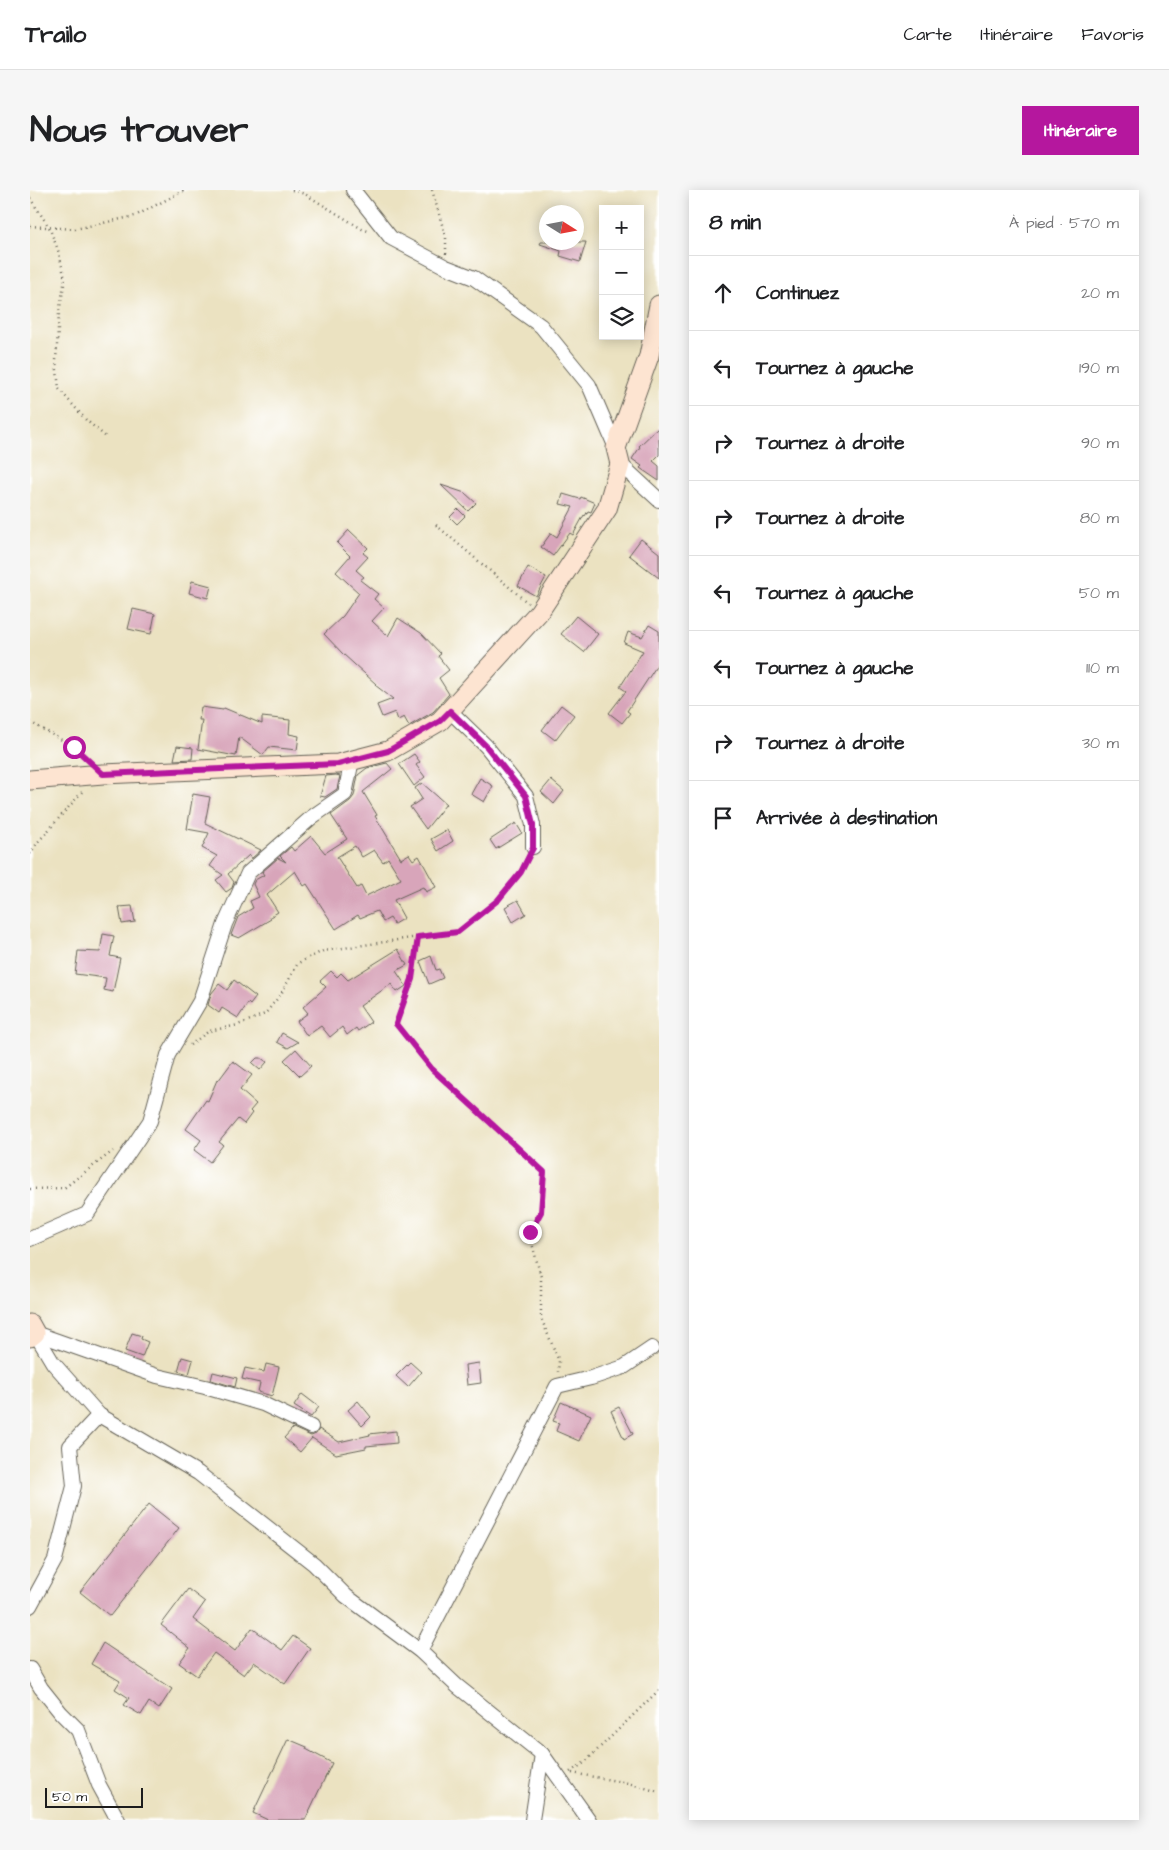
<!DOCTYPE html>
<html lang="fr">
<head>
<meta charset="utf-8">
<style>
  :root { --surface:#fff; --page:#f6f6f6; --text:#202124; --muted:#757577; --line:#e0e0e0; --accent:#b5179e }
  body { margin:0; font-family:"Architects Daughter",sans-serif; background:var(--page); color:var(--text) }
  .controls { position:absolute; right:15px; top:15px; display:grid; overflow:hidden; border-radius:0px; box-shadow:0 2px 12px #0003 }
  .controls button { width:45px; height:45px; display:grid; place-items:center; padding:0; border:0; border-bottom:1px solid var(--line); background:var(--surface); color:var(--text); font:25px sans-serif }
  .compass { position:absolute; left:509px; top:15px; width:45px; height:45px; border-radius:50%; background:var(--surface); box-shadow:0 2px 12px #0003; rotate:101deg }
  .scale { position:absolute; left:15px; bottom:12px; width:98px; box-sizing:border-box; padding-left:5px; border:2px solid #1c1c1c; border-top:0; font-size:14px; line-height:18px; white-space:nowrap; color:#1c1c1c; -webkit-text-stroke:4px #fff; paint-order:stroke }
  .stop { position:absolute; width:15px; height:15px; margin:-11px; border:4px solid #b5179e; border-radius:50%; background:#fff }
  .stop.end { background:#b5179e; border-color:#fff; box-shadow:0 1px 5px #0008 }
  .list { margin:0; padding:0; list-style:none }
  h2 { display:flex; justify-content:space-between; align-items:center; height:65px; margin:0; padding:0 20px; font-size:21px }
  h2 small { font-size:16px; font-weight:400; color:var(--muted) }
  .list li { display:grid; grid-template-columns:32px 1fr auto; gap:15px; align-items:center; box-sizing:border-box; height:75px; padding:0 20px; border-top:1px solid var(--line) }
  .list b { display:block; font-size:19px; white-space:nowrap }
  .list em { font-size:16px; font-style:normal; color:var(--muted) }
  .icon { flex:none; width:28px; height:28px; fill:none; stroke:currentColor; stroke-width:2; stroke-linecap:round; stroke-linejoin:round }
  .map { position:relative; flex:none; width:629px; height:1630px; overflow:hidden; border-radius:0px }
  header { display:flex; align-items:center; gap:30px; box-sizing:border-box; height:70px; padding:0 25px; background:var(--surface); border-bottom:1px solid var(--line) }
  header strong { font-size:24px }
  nav { display:flex; gap:28px; margin-inline-start:auto; font-size:18px }
  .intro { display:flex; align-items:center; justify-content:space-between; box-sizing:border-box; height:120px; padding:0 30px }
  h1 { margin:0; font-size:35px }
  .button { padding:12px 22px; border-radius:0px; background:var(--accent); color:#fff; font-size:18px; font-weight:700 }
  main { display:flex; gap:30px; padding:0 30px }
  aside { flex:1; background:var(--surface); border-radius:0px; box-shadow:0 2px 12px #0003 }
  .map>svg:first-child { display:block }
  .building { fill:#d8a5ba; fill-rule:evenodd }
  .lines { fill:none; stroke-linecap:round; stroke-linejoin:round }
  .street-casing { stroke:#646156; stroke-width:16 }
  .secondary-casing { stroke:#646156; stroke-width:21 }
  .path { stroke:#646156; stroke-width:2.5; stroke-dasharray:1 4; stroke-linecap:butt }
  .street { stroke:#fff; stroke-width:14 }
  .secondary { stroke:#fde4d1; stroke-width:19 }
  .route { stroke:#b5179e; stroke-width:6 }
</style>
</head>
<body>
<header>
<strong>Trailo</strong>
<nav><a>Carte</a><a>Itinéraire</a><a>Favoris</a></nav>
</header>
<div class="intro"><h1>Nous trouver</h1><a class="button">Itinéraire</a></div>
<main>
<div class="map">
<svg width="629" height="1630" viewBox="0 0 629 1630">
  <rect width="100%" height="100%" fill="#fff"/>
  <filter id="ink" filterUnits="userSpaceOnUse"><feTurbulence type="fractalNoise" baseFrequency=".02" numOctaves="2"/><feDisplacementMap in="SourceGraphic" scale="10" xChannelSelector="R" yChannelSelector="G"/><feConvolveMatrix kernelMatrix="1 2 1 2 8 2 1 2 1" color-interpolation-filters="sRGB"/></filter>
  <filter id="wash" filterUnits="userSpaceOnUse"><feTurbulence type="fractalNoise" baseFrequency=".0096" numOctaves="4" result="noise"/><feDisplacementMap in="SourceGraphic" scale="20" xChannelSelector="R" yChannelSelector="G"/><feGaussianBlur stdDeviation="1.12" result="paint"/><feColorMatrix in="noise" values="0 0 0 0 0 0 0 0 0 0 0 0 0 0 0 0 0 1.4 0 .05"/><feComposite in="paint" operator="in"/></filter>
  <g filter="url(#wash)">
    <rect width="100%" height="100%" fill="#ebe2c1"/>
    <g id="blocks">
      <g class="building">
        <polygon points="511,52 556,52 550,72 530,66 531,61 510,54"/>
        <polygon points="629,237 629,265 623,271 629,276 629,291 610,278 612,276 602,269 610,257 609,256"/>
        <polygon points="411,295 435,303 446,313 438,321"/>
        <polygon points="533,304 550,309 551,307 565,313 561,322 558,321 555,326 554,325 543,345 540,343 523,366 511,357 521,343 527,347 543,317 530,314"/>
        <polygon points="428,319 435,326 427,334 420,327"/>
        <polygon points="319,340 338,358 333,363 338,367 326,380 334,387 330,390 348,404 344,409 354,418 342,431 358,446 368,428 391,443 411,464 408,466 419,480 409,488 419,504 403,522 379,536 374,527 368,530 365,522 352,527 347,515 363,509 345,495 346,494 313,464 294,444 313,426 329,403 306,382 320,366 307,353"/>
        <polygon points="611,349 629,363 629,388 599,365"/>
        <polygon points="498,377 516,387 506,406 488,396"/>
        <polygon points="162,391 181,396 178,408 159,403"/>
        <polygon points="103,419 125,424 121,444 98,439"/>
        <polygon points="546,426 568,444 554,462 531,444"/>
        <polygon points="619,435 629,441 629,472 597,521 600,523 592,533 579,523 596,501 590,497 613,461 594,453 598,442 612,447"/>
        <polygon points="531,515 544,525 525,550 512,540"/>
        <polygon points="171,517 193,520 194,518 232,534 232,527 260,530 259,544 269,546 267,560 239,557 233,565 209,547 206,566 168,559 172,530 169,530"/>
        <polygon points="147,556 163,558 162,569 144,570"/>
        <polygon points="384,564 390,572 386,575 395,587 384,596 369,574"/>
        <path d="M357,573L362,579L333,602L347,625L345,626L371,669L379,664L383,670L389,666L406,697L396,702L393,697L364,710L374,728L364,734L360,728L353,732L347,721L330,728L328,725L306,739L277,694L274,696L265,681L237,705L248,722L240,727L241,729L209,748L201,745L208,727L223,718L220,711L229,707L223,694L225,690L234,685L232,682L248,668L256,672L250,666L261,657L264,661L281,646L295,663L317,649L301,625L320,611L324,606L328,585L337,578ZM325,656L332,667L344,660L353,672L358,668L371,689L336,706L331,696L327,698L307,667Z"/>
        <polygon points="306,585 310,586 307,599 295,607 290,606 296,586"/>
        <polygon points="450,588 463,596 454,612 441,604"/>
        <polygon points="521,590 534,601 524,614 511,602"/>
        <polygon points="392,593 416,614 396,639 380,617 392,609 385,598"/>
        <polygon points="163,604 180,607 175,633 231,660 221,669 219,665 198,684 204,692 202,698 196,702 186,690 193,685 180,676 187,666 172,658 179,643 157,639"/>
        <polygon points="486,633 492,643 466,659 460,650"/>
        <polygon points="417,640 423,651 408,661 401,649"/>
        <polygon points="488,710 496,724 483,732 475,717"/>
        <polygon points="102,716 105,732 92,734 89,717"/>
        <polygon points="73,744 84,746 80,766 90,768 83,802 74,800 76,788 45,784 48,761 70,762"/>
        <polygon points="368,759 377,775 366,781 376,796 367,802 361,794 330,816 341,832 328,841 326,838 317,845 312,837 300,847 291,836 277,846 267,831 278,823 273,817 296,797 290,791 301,781 307,787 311,783 318,790"/>
        <polygon points="401,766 406,780 409,779 413,788 399,794 390,771"/>
        <polygon points="204,790 226,807 220,815 218,813 208,828 192,818 189,823 178,815 181,804 189,794 197,800"/>
        <polygon points="252,843 268,852 258,858 247,852"/>
        <polygon points="266,859 281,876 270,886 254,870"/>
        <polygon points="227,868 231,868 237,872 230,880 222,873"/>
        <polygon points="203,871 222,885 210,900 226,914 220,921 222,923 214,934 208,929 189,952 193,955 180,972 164,960 171,950 156,939 176,910 178,911 187,890 188,891"/>
        <polygon points="102,1143 112,1146 111,1149 118,1152 112,1167 95,1161"/>
        <polygon points="152,1167 163,1170 159,1184 148,1181"/>
        <polygon points="380,1172 391,1182 378,1197 366,1186"/>
        <polygon points="449,1173 451,1193 437,1195 435,1175"/>
        <polygon points="236,1174 249,1177 242,1206 228,1202 230,1193 212,1189 215,1178 234,1182"/>
        <polygon points="183,1182 207,1188 205,1197 181,1190"/>
        <polygon points="272,1204 289,1217 281,1227 264,1216"/>
        <polygon points="328,1211 341,1227 332,1236 318,1220"/>
        <polygon points="531,1212 561,1225 549,1251 526,1241 529,1233 523,1231"/>
        <polygon points="589,1217 603,1244 594,1249 581,1221"/>
        <polygon points="263,1238 281,1246 286,1244 289,1239 309,1252 340,1245 339,1244 366,1241 367,1253 336,1256 336,1258 306,1264 282,1248 270,1262 254,1248"/>
        <polygon points="119,1314 149,1338 80,1426 50,1402"/>
        <polygon points="158,1399 175,1412 163,1429 205,1461 222,1438 252,1460 263,1446 280,1458 255,1494 224,1472 214,1485 184,1463 167,1486 149,1473 160,1458 131,1435"/>
        <polygon points="73,1453 142,1499 129,1519 119,1512 111,1525 94,1515 99,1508 85,1499 90,1491 61,1474"/>
        <polygon points="258,1549 277,1557 276,1559 302,1573 275,1630 238,1630 223,1623"/>
      </g>
    </g>
  </g>
  <g filter="url(#ink)">
    <use href="#blocks" fill-opacity="0" stroke="#646156" stroke-width="1"/>
    <g class="lines">
      <defs>
        <g id="street">
          <polyline points="323,0 361,48 416,77 444,88 511,136 559,195 586,258"/>
          <polyline points="590,274 629,310"/>
          <polyline points="420,521 456,556 496,606 503,635 503,657"/>
          <polyline points="0,1049 57,1024 120,931 138,865 170,811 195,734 218,683 282,627 315,604 322,570"/>
          <polyline points="5,1143 23,1173 69,1225 168,1283 284,1374 316,1406 390,1461 427,1496 512,1564 559,1630"/>
          <polyline points="5,1143 127,1186 175,1197 233,1214 281,1237"/>
          <polyline points="0,1416 25,1370 44,1296 40,1256 69,1225"/>
          <polyline points="390,1461 527,1196 561,1188 594,1177 622,1158"/>
          <polyline points="0,1479 11,1498 31,1523 48,1540 69,1595 88,1630"/>
          <polyline points="502,1630 512,1564"/>
        </g>
        <g id="secondary">
          <polyline points="0,590 73,584 308,574 358,561 410,531 509,422 577,319 590,274 586,258 619,166 629,115"/>
          <polyline points="0,1134 5,1143 0,1147"/>
        </g>
      </defs>
      <use href="#street" class="street-casing"/>
      <use href="#secondary" class="secondary-casing"/>
      <g class="path">
        <polyline points="262,0 275,4 332,39 338,41"/>
        <polyline points="402,0 416,48 416,64"/>
        <polyline points="0,8 19,37 28,60 35,89 29,123 26,171 29,199 56,230 76,247"/>
        <polyline points="0,36 45,39 105,26 155,0"/>
        <polyline points="406,335 498,413"/>
        <polyline points="0,532 44,557 58,570"/>
        <polyline points="0,664 8,652 52,602"/>
        <polyline points="388,747 428,742 468,710 491,682 498,668"/>
        <polyline points="160,855 179,841 208,835 235,824 251,804 268,773 293,761 388,747 382,789 366,834 402,879 514,982 511,1021 499,1042 511,1087 511,1128 529,1171 528,1182"/>
        <polyline points="0,999 34,998 83,961"/>
        <polyline points="540,1582 554,1573 629,1500"/>
        <polyline points="542,1583 598,1593 629,1602"/>
      </g>
      <use href="#street" class="street"/>
      <use href="#secondary" class="secondary"/>
    </g>
  </g>
  <g class="lines" filter="url(#ink)">
    <polyline class="route" points="44,557 73,584 308,574 358,561 410,531 420,521 456,556 496,606 503,635 503,658 491,682 468,710 428,742 388,747 382,789 366,834 402,879 514,982 511,1022 500,1042"/>
  </g>
</svg>
<div class="controls">
<button>+</button>
<button>−</button>
<button><svg class="icon" aria-label="layers" viewBox="0 0 24 24"><path d="M12 4l9 5-9 5-9-5zM3 14l9 5 9-5"/></svg></button>
</div>
<svg class="compass" viewBox="-18 -18 36 36"><path d="M0-13l5 13h-10z" fill="#e53935"/><path d="M0 13l5-13h-10z" fill="#757577"/></svg>
<div class="scale">50 m</div>
<div class="stop" style="left:44px;top:557px"></div>
<div class="stop end" style="left:500px;top:1042px"></div>
</div>
<aside>
<h2>8 min<small>À pied · 570 m</small></h2>
<ul class="list">
<li><svg class="icon" aria-label="ahead" viewBox="0 0 24 24"><path d="M12 20V5M6 11l6-6 6 6"/></svg><div><b>Continuez</b></div><em>20 m</em></li>
<li><svg class="icon" aria-label="left" viewBox="0 0 24 24"><path d="M17 20v-9H6M10 6l-5 5 5 5"/></svg><div><b>Tournez à gauche</b></div><em>190 m</em></li>
<li><svg class="icon" aria-label="right" viewBox="0 0 24 24"><path d="M7 20v-9h11M14 6l5 5-5 5"/></svg><div><b>Tournez à droite</b></div><em>90 m</em></li>
<li><svg class="icon" aria-label="right" viewBox="0 0 24 24"><path d="M7 20v-9h11M14 6l5 5-5 5"/></svg><div><b>Tournez à droite</b></div><em>80 m</em></li>
<li><svg class="icon" aria-label="left" viewBox="0 0 24 24"><path d="M17 20v-9H6M10 6l-5 5 5 5"/></svg><div><b>Tournez à gauche</b></div><em>50 m</em></li>
<li><svg class="icon" aria-label="left" viewBox="0 0 24 24"><path d="M17 20v-9H6M10 6l-5 5 5 5"/></svg><div><b>Tournez à gauche</b></div><em>110 m</em></li>
<li><svg class="icon" aria-label="right" viewBox="0 0 24 24"><path d="M7 20v-9h11M14 6l5 5-5 5"/></svg><div><b>Tournez à droite</b></div><em>30 m</em></li>
<li><svg class="icon" aria-label="arrive" viewBox="0 0 24 24"><path d="M6 21V4h12l-3 4 3 4H6"/></svg><div><b>Arrivée à destination</b></div></li>
</ul>
</aside>
</main>
</body>
</html>
